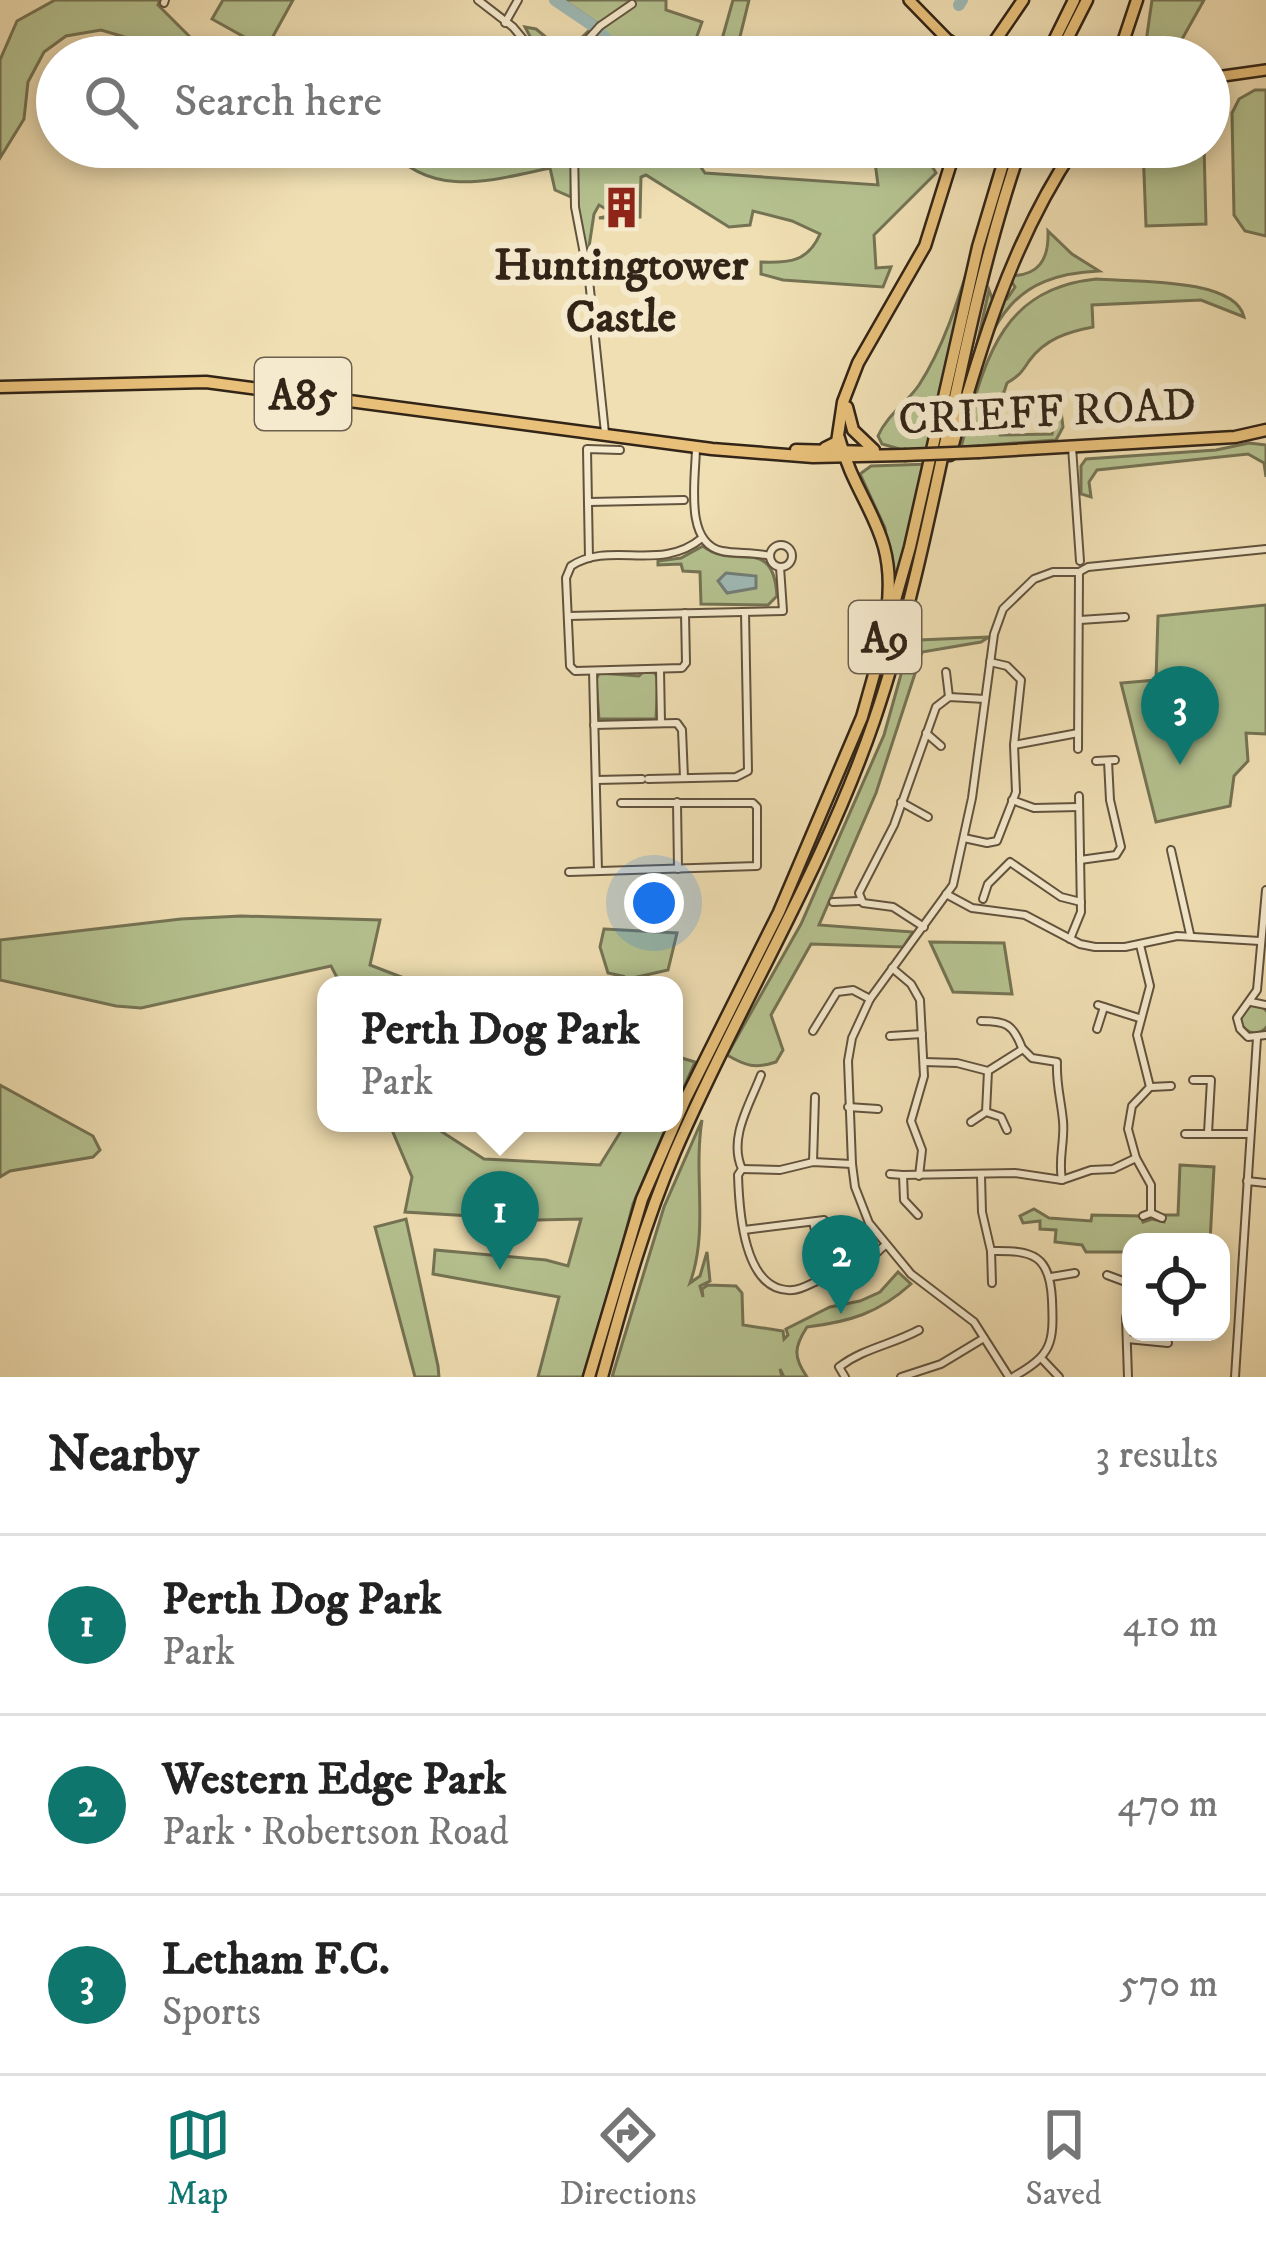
<!DOCTYPE html>
<html lang="en">
<head>
<meta charset="utf-8">
<style>
  :root { --surface:#fff; --page:#f6f6f6; --text:#222; --muted:#767676; --line:#e0e0e0; --accent:#0f766e }
  body { margin:0; font-family:"IM FELL DW Pica",serif; background:var(--page); color:var(--text) }
  .controls { position:absolute; right:36px; bottom:36px; display:grid; overflow:hidden; border-radius:24px; box-shadow:0 6px 18px #0003 }
  .controls button { width:108px; height:108px; display:grid; place-items:center; padding:0; border:0; border-bottom:3px solid var(--line); background:var(--surface); color:var(--text); font:60px sans-serif }
  .you { position:absolute; left:654px; top:903px; width:42px; height:42px; margin:-30px; border:9px solid #fff; border-radius:50%; background:#1a73e8; box-shadow:0 0 0 18px #1a73e833 }
  .badge { display:grid; place-items:center; width:78px; height:78px; border-radius:50%; background:var(--accent); color:#fff; font-size:39px; font-weight:700 }
  .pin { position:absolute; translate:-50% -99px; filter:drop-shadow(0 3px 6px #0008) }
  .pin::after { content:''; position:absolute; top:63px; width:42px; height:36px; background:inherit; clip-path:polygon(0 0,100% 0,50% 100%) }
  .popup { position:absolute; left:317px; top:976px; width:366px; height:156px; box-sizing:border-box; display:grid; place-content:center; border-radius:24px; background:var(--surface); filter:drop-shadow(0 3px 9px #0005); font-size:39px; white-space:nowrap; color:var(--muted) }
  .popup b { font-size:45px; color:var(--text) }
  .popup::after { content:''; position:absolute; left:50%; top:100%; margin-left:-24px; border:24px solid transparent; border-top-color:var(--surface) }
  .list { margin:0; padding:0; list-style:none }
  h2 { display:flex; justify-content:space-between; align-items:center; height:156px; margin:0; padding:0 48px; font-size:51px }
  h2 small { font-size:39px; font-weight:400; color:var(--muted) }
  .list li { display:grid; grid-template-columns:78px 1fr auto; gap:36px; align-items:center; box-sizing:border-box; height:180px; padding:0 48px; border-top:3px solid var(--line) }
  .list b { display:block; font-size:45px; white-space:nowrap }
  .list p { margin:0; font-size:39px; white-space:nowrap; color:var(--muted) }
  .list em { font-size:39px; font-style:normal; color:var(--muted) }
  .icon { flex:none; width:66px; height:66px; fill:none; stroke:currentColor; stroke-width:2; stroke-linecap:round; stroke-linejoin:round }
  .map { position:relative; flex:none; width:1266px; height:1377px; overflow:hidden }
  .search { position:absolute; background:var(--surface); box-shadow:0 6px 18px #0003; left:36px; right:36px; top:36px; height:132px; display:flex; align-items:center; gap:30px; box-sizing:border-box; padding:0 42px; border-radius:66px; color:var(--muted); font-size:45px }
  .sheet { height:696px; background:var(--surface) }
  nav { display:flex; justify-content:space-around; align-items:center; box-sizing:border-box; height:168px; border-top:3px solid var(--line); background:var(--surface); font-size:33px; color:var(--muted) }
  nav a { display:grid; justify-items:center; gap:6px }
  nav .on { color:var(--accent) }
  .map>svg:first-child { display:block }
  .green { fill:#b5c290; stroke:#747354; stroke-width:3 }
  .water { fill:#9ebab7; stroke:#737e77; stroke-width:3 }
  .lines { fill:none; stroke-linecap:round; stroke-linejoin:round }
  .river { stroke:#9ebab7; stroke-width:12 }
  .minor-casing { stroke:#62533e; stroke-width:10 }
  .major-casing { stroke:#322417; stroke-width:14 }
  .highway-casing { stroke:#322417; stroke-width:15 }
  .minor { stroke:#f5eace; stroke-width:6 }
  .major { stroke:#e8c07a; stroke-width:9 }
  .highway { stroke:#e8c07a; stroke-width:10 }
  .highway-bridge-casing { stroke:#322417; stroke-width:15; stroke-linecap:butt }
  .highway-bridge { stroke:#e8c07a; stroke-width:10 }
  .labels { text-anchor:middle; stroke-width:12; stroke-linejoin:round; paint-order:stroke }
  .shield { fill:#f5eace; stroke:#6c5f4e; stroke-width:3 }
  .shield-label { font-size:42px; font-weight:bold; fill:#322417 }
  .poi-label { font-size:45px; font-weight:bold; fill:#322417; stroke:#f5eace }
  .street-label { font-size:45px; fill:#322417; stroke:#f5eace }
</style>
</head>
<body>
<div class="map">
<svg width="1266" height="1377" viewBox="0 0 1266 1377">
  <rect width="100%" height="100%" fill="#f0dfb3"/>
  <filter id="stains"><feTurbulence type="fractalNoise" baseFrequency=".00167" numOctaves="4"/><feColorMatrix values="0 0 0 0 .2 0 0 0 0 .09 0 0 0 0 .02 0 0 0 .5 -.17"/></filter>
  <radialGradient id="worn" r=".72"><stop offset=".6" stop-color="#630" stop-opacity="0"/><stop offset="1" stop-color="#630" stop-opacity=".3"/></radialGradient>
  <g class="green">
    <polygon points="55,0 160,0 158,5 210,57 156,57 142,42 101,30 66,36 44,52 28,82 24,119 0,158 0,60 17,21"/>
    <polygon points="223,0 293,0 266,49 212,19"/>
    <path d="M563,0H666V10L702,22L692,50C668,61 640,62 619,46L597,57H541L525,27L536,29L565,53L597,23Z"/>
    <polygon points="733,0 749,0 735,57 717,57"/>
    <polygon points="1152,0 1204,0 1172,57 1162,57 1146,42"/>
    <polygon points="1255,90 1266,90 1266,236 1245,231 1234,215 1232,113 1239,99"/>
    <path d="M387,147H572L571,197L555,190L550,168C492,180 432,200 387,147Z"/>
    <path d="M575,147H687L705,173L878,185L873,147H921L936,173L874,235L876,268L891,267L883,287L783,280L761,274V262C789,263 808,262 820,234L792,221L753,211L750,225L729,227L646,175L641,177L640,217L599,218L633,211V204L611,200L606,209L599,205L594,214L587,260L576,206Z"/>
    <polygon points="1143,147 1204,147 1206,224 1146,226"/>
    <path d="M981,227L931,448L903,450L882,444L878,436C887,415 906,404 919,385C949,339 964,279 981,227Z"/>
    <path d="M1048,231L1072,254L1099,271C1005,275 992,327 964,402L989,290L992,298L1007,299L1015,287L1008,276C1039,276 1049,260 1048,231Z"/>
    <path d="M1096,279C1130,282 1235,277 1244,317L1201,300L1092,305L1093,327C1067,332 1045,339 1029,361C1022,372 1019,376 1007,383L1004,392L995,399L991,414L1000,435L1052,434L1057,412L1061,411L1063,427L1056,440L961,447C984,366 997,289 1096,279Z"/>
    <polygon points="1249,443 1266,445 1266,477 1264,463 1248,454 1097,470 1089,482 1091,497 1081,494 1081,466 1086,459 1216,450"/>
    <polygon points="929,464 893,587 885,528 860,474 871,466"/>
    <path d="M703,546C735,572 773,533 777,596L768,605L701,604L700,572L683,571L681,564L658,565V561L681,558Z"/>
    <polygon points="1266,605 1266,734 1246,733 1248,761 1234,776 1230,806 1156,822 1121,683 1156,680 1158,616"/>
    <path d="M989,637L981,642L922,652L876,793L819,925L913,932L903,947L811,944L771,1015L783,1050L776,1062C755,1069 746,1066 727,1055L801,924L884,735L909,646L919,640Z"/>
    <polygon points="643,672 654,672 658,678 656,719 599,719 596,680 599,673 639,676"/>
    <polygon points="241,916 380,920 370,965 422,985 341,985 331,966 141,1008 116,1006 0,980 0,940 181,919"/>
    <polygon points="604,929 677,933 668,970 624,980 624,985 609,985 622,976 608,973 600,947"/>
    <polygon points="930,942 1004,943 1012,994 953,992"/>
    <circle cx="1255" cy="1019" r="14"/>
    <polygon points="675,1056 695,1062 674,1110 674,1057"/>
    <polygon points="0,1085 93,1136 100,1150 93,1157 10,1171 0,1177"/>
    <path d="M702,1120C693,1175 709,1230 690,1283L700,1276L707,1252L710,1281L700,1286L703,1297L702,1289L708,1285L736,1286L742,1293L743,1325L783,1331L784,1339L788,1335L786,1329L830,1307L860,1301L880,1292L898,1272L911,1284C879,1313 849,1322 807,1327C794,1347 793,1357 807,1377H784L780,1369L782,1377H612L664,1207Z"/>
    <polygon points="389,1123 439,1123 439,1130 484,1159 600,1165 626,1123 668,1123 633,1204 588,1377 538,1377 559,1297 433,1274 435,1250 546,1260 568,1266 581,1219 537,1220 405,1212 412,1177"/>
    <polygon points="1180,1165 1214,1167 1210,1242 1131,1242 1131,1252 1086,1252 1082,1245 1055,1242 1056,1230 1040,1229 1040,1221 1023,1223 1020,1216 1034,1209 1049,1218 1091,1221 1092,1215 1141,1216 1143,1222 1152,1219 1164,1222 1165,1215 1178,1215"/>
    <polygon points="406,1219 438,1366 439,1377 415,1377 375,1227"/>
  </g>
  <polygon class="water" points="726,573 756,576 756,588 727,593 718,581"/>
  <g class="lines">
    <g class="river">
      <polyline points="555,0 592,25 625,57"/>
      <polyline points="959,5 962,0"/>
    </g>
    <defs>
      <g id="minor">
        <polyline points="478,0 513,27 538,57"/>
        <polyline points="164,3 165,0"/>
        <polyline points="505,23 518,0"/>
        <polyline points="572,57 600,26 632,4"/>
        <polyline points="574,147 575,207 589,280 605,433"/>
        <path d="M696,447C696,476 683,543 722,551C737,554 753,552 770,556"/>
        <polyline points="1072,447 1080,561"/>
        <polyline points="589,502 684,500"/>
        <circle cx="781" cy="556" r="11"/>
        <polyline points="589,558 587,449 620,450"/>
        <path d="M685,613L686,663L682,668L575,671L570,666L566,578L571,566C611,540 660,573 702,538"/>
        <polyline points="568,616 783,611 780,567"/>
        <polyline points="1080,620 1125,617"/>
        <polyline points="660,669 661,723"/>
        <polyline points="593,671 598,871"/>
        <polyline points="946,672 949,697"/>
        <polyline points="594,725 677,723 682,730 684,778"/>
        <polyline points="926,733 941,746"/>
        <polyline points="1014,745 1078,733"/>
        <polyline points="1078,749 1079,572"/>
        <polyline points="1096,761 1115,760"/>
        <polyline points="648,779 736,777 748,771 745,612"/>
        <polyline points="596,780 642,779"/>
        <polyline points="1012,800 1034,808 1079,807"/>
        <polyline points="677,802 678,869"/>
        <polyline points="901,802 928,817"/>
        <polyline points="964,838 987,843 997,841 1016,792 1014,745 1021,680 1007,666 990,662"/>
        <polyline points="1171,850 1190,934"/>
        <polyline points="1080,860 1116,855 1121,847 1110,800 1108,761"/>
        <polyline points="569,872 757,866 757,807 753,803 621,803"/>
        <polyline points="1266,890 1257,990 1237,1018 1240,1029 1248,1037 1266,1035"/>
        <polyline points="946,894 972,908 1025,915 1080,944 1095,947 1125,947 1177,936 1260,941"/>
        <polyline points="983,899 988,884 1010,862 1061,897 1081,902"/>
        <polyline points="833,902 859,901"/>
        <polyline points="924,927 893,907 863,903 859,893 894,825 936,707 949,697 985,699"/>
        <polyline points="1070,939 1081,912 1079,796"/>
        <polyline points="1140,945 1150,986 1137,1035 1150,1087 1132,1106 1128,1129 1136,1158 1151,1185 1151,1213 1143,1216"/>
        <polyline points="892,968 911,984 920,1000 924,1076 911,1121 922,1150 919,1176"/>
        <polyline points="1251,1002 1266,1005"/>
        <polyline points="1098,1005 1139,1018"/>
        <path d="M981,1021C1006,1021 1013,1024 1022,1048"/>
        <polyline points="1097,1029 1104,1007"/>
        <polyline points="813,1031 837,992 853,990 870,999"/>
        <polyline points="890,1036 922,1034"/>
        <path d="M924,1062L957,1063L988,1071L1023,1049L1032,1058L1057,1062C1056,1085 1061,1099 1063,1121C1065,1141 1058,1159 1062,1180"/>
        <path d="M761,1075C750,1104 728,1138 742,1169L738,1175C739,1208 743,1294 793,1290C803,1289 811,1283 820,1280C857,1267 853,1276 884,1246"/>
        <polyline points="1193,1080 1211,1080 1208,1133"/>
        <polyline points="1151,1087 1171,1086"/>
        <polyline points="848,1107 878,1109"/>
        <polyline points="986,1112 988,1071"/>
        <polyline points="971,1122 986,1112 1001,1117 1007,1130"/>
        <polyline points="1185,1134 1247,1134"/>
        <polyline points="813,1162 815,1097"/>
        <polyline points="742,1169 780,1170 813,1162 852,1164"/>
        <polyline points="890,1174 903,1175"/>
        <path d="M981,1176L982,1212L991,1251C1033,1250 1050,1255 1052,1300C1054,1344 1052,1355 1013,1377"/>
        <polyline points="1247,1181 1266,1183"/>
        <polyline points="1151,1213 1162,1218"/>
        <polyline points="918,1215 904,1200 903,1175 1015,1173 1062,1180 1091,1170 1113,1169 1136,1158"/>
        <polyline points="813,1222 816,1234"/>
        <polyline points="744,1230 824,1220"/>
        <polyline points="991,1251 992,1283"/>
        <polyline points="1107,1275 1131,1284"/>
        <polyline points="1051,1277 1075,1273"/>
        <polyline points="1127,1339 1168,1343"/>
        <polyline points="1042,1359 1059,1377"/>
        <path d="M845,1377L839,1367C864,1348 891,1345 919,1330"/>
        <polyline points="901,1377 941,1364 984,1338"/>
        <polyline points="1009,1377 974,1322 911,1274 869,1223 855,1187 852,1164 848,1061 852,1038 870,999 953,885 972,798 994,634 1003,609 1034,579 1053,572 1079,572 1088,567 1266,549"/>
        <polyline points="1128,1377 1126,1318 1131,1296"/>
        <polyline points="1235,1377 1257,1038"/>
      </g>
      <g id="major">
        <polyline points="909,0 947,39 975,57"/>
        <polyline points="1209,78 1266,70"/>
      </g>
      <g id="highway">
        <polyline points="984,57 1023,0"/>
        <polyline points="1046,57 1074,0"/>
        <polyline points="1058,57 1087,0"/>
        <polyline points="1118,57 1137,0"/>
        <polyline points="0,387 206,382 712,449 813,457 904,455"/>
        <polyline points="847,407 853,430 874,450"/>
        <path d="M839,438C857,506 898,530 887,610"/>
        <polyline points="825,448 837,442 843,402 858,363 925,246 956,147"/>
        <polyline points="796,450 874,452"/>
        <polyline points="979,452 1235,437 1266,430"/>
        <path d="M950,455C980,347 1012,241 1075,147"/>
        <polyline points="589,1377 642,1199 685,1100 779,912 862,717 910,547 978,247 1008,147"/>
        <path d="M602,1377C623,1301 644,1224 675,1152C738,1006 822,872 874,721C938,534 956,334 1021,147"/>
      </g>
    </defs>
    <use href="#minor" class="minor-casing"/>
    <use href="#major" class="major-casing"/>
    <use href="#highway" class="highway-casing"/>
    <use href="#minor" class="minor"/>
    <use href="#major" class="major"/>
    <use href="#highway" class="highway"/>
    <defs>
      <polyline id="highway-bridge" points="904,455 979,452"/>
    </defs>
    <use href="#highway-bridge" class="highway-bridge-casing"/>
    <use href="#highway-bridge" class="highway-bridge"/>
  </g>
  <defs>
    <symbol id="building-bare" viewBox="-9 -9 18 18"><path d="M-4-6H4V6H1V3H-1V6H-4ZM-2.5-4.3h1.7v1.8h-1.7ZM.8-4.3h1.7v1.8H.8ZM-2.5-1h1.7V.8h-1.7ZM.8-1h1.7V.8H.8Z" fill="#8f2418" stroke="#f5eace" stroke-width="2.5" paint-order="stroke"/></symbol>
  </defs>
  <g fill-rule="evenodd">
    <use href="#building-bare" x="592" y="178" width="59" height="59"/>
  </g>
  <g class="labels">
    <g class="shield">
      <rect x="255" y="358" width="96" height="72" rx="9"/>
      <rect x="849" y="601" width="72" height="72" rx="9"/>
    </g>
    <g class="shield-label">
      <text x="303" y="409">A85</text>
      <text x="885" y="652">A9</text>
    </g>
    <g class="poi-label">
      <text x="621" y="279">Huntingtower<tspan x="621" dy="52">Castle</tspan></text>
    </g>
    <g class="street-label">
      <text transform="translate(1047 410) rotate(-3)" y="16">CRIEFF ROAD</text>
    </g>
  </g>
  <rect width="100%" height="100%" filter="url(#stains)"/>
  <rect width="100%" height="100%" fill="url(#worn)"/>
</svg>
<div class="controls">
<button><svg class="icon" aria-label="locate" viewBox="0 0 24 24"><circle cx="12" cy="12" r="6"/><path d="M12 2v4M12 18v4M2 12h4M18 12h4"/></svg></button>
</div>
<div class="you"></div>
<div class="pin badge" style="left:500px;top:1270px">1</div>
<div class="popup"><b>Perth Dog Park</b>Park</div>
<div class="pin badge" style="left:841px;top:1314px">2</div>
<div class="pin badge" style="left:1180px;top:765px">3</div>
<div class="search"><svg class="icon" aria-label="search" viewBox="0 0 24 24"><circle cx="10" cy="10" r="6"/><path d="M15 15l6 6"/></svg>Search here</div>
</div>
<section class="sheet">
<h2>Nearby<small>3 results</small></h2>
<ul class="list">
<li><span class="badge">1</span><div><b>Perth Dog Park</b><p>Park</p></div><em>410 m</em></li>
<li><span class="badge">2</span><div><b>Western Edge Park</b><p>Park · Robertson Road</p></div><em>470 m</em></li>
<li><span class="badge">3</span><div><b>Letham F.C.</b><p>Sports</p></div><em>570 m</em></li>
</ul>
</section>
<nav>
<a class="on"><svg class="icon" aria-label="map" viewBox="0 0 24 24"><path d="M3 6l6-2 6 2 6-2v14l-6 2-6-2-6 2zM9 4v14M15 6v14"/></svg>Map</a>
<a><svg class="icon" aria-label="directions" viewBox="0 0 24 24"><path d="M12 3l9 9-9 9-9-9zM9 14v-3h6M13 9l2 2-2 2"/></svg>Directions</a>
<a><svg class="icon" aria-label="saved" viewBox="0 0 24 24"><path d="M7 4h10v16l-5-4-5 4z"/></svg>Saved</a>
</nav>
</body>
</html>
